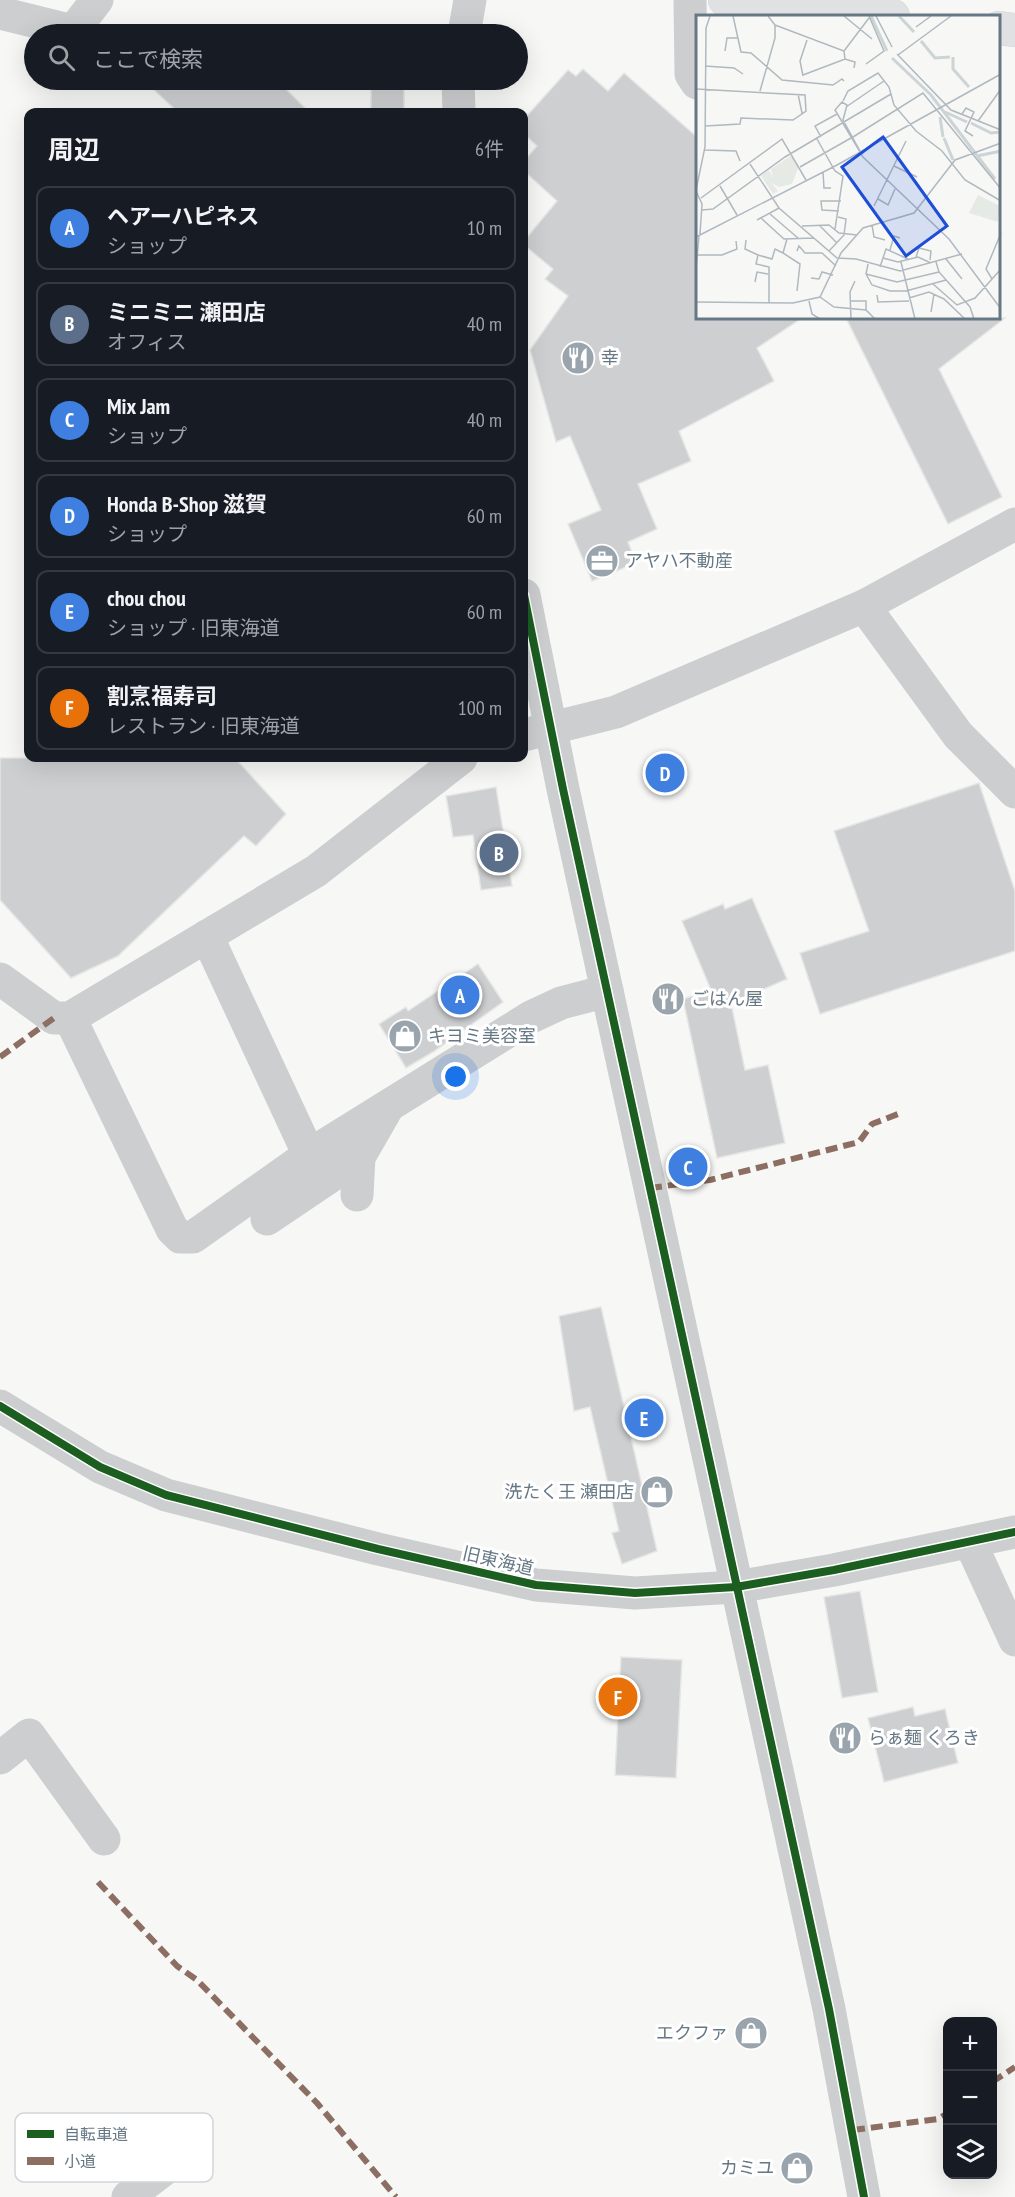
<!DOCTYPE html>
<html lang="ja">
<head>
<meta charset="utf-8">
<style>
  :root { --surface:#171b24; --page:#20242c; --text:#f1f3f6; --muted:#9ea1a6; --line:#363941; --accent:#99a4ad }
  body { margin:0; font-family:"PT Sans Narrow","Noto Sans JP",sans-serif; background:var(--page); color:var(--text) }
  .controls { position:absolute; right:18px; bottom:18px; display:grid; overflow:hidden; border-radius:12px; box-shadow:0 6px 24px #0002 }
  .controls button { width:54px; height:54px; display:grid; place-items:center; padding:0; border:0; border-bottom:2px solid var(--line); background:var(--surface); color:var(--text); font:30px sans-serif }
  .you { position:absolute; left:456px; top:1077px; width:21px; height:21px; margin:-15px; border:4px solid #fff; border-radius:50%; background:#1a73e8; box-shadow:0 0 0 9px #1a73e833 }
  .badge { display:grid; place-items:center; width:39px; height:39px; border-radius:50%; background:var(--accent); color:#fff; font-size:20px; font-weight:700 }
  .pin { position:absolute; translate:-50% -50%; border:3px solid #fff; box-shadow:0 2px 6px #0006 }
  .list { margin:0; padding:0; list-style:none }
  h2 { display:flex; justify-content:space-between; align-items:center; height:78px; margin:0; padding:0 24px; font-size:26px }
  h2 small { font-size:20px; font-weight:400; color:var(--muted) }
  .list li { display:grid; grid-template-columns:39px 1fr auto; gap:18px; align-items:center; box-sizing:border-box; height:84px; margin:0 12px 12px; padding:0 12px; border:2px solid var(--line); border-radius:12px }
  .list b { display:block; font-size:22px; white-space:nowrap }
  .list p { margin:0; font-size:20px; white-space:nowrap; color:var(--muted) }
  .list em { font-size:20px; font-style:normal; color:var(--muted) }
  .icon { flex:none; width:33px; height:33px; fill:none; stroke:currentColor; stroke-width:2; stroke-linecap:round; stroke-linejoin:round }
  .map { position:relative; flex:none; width:1015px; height:2197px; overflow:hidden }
  .search { position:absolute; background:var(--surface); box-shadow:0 6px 24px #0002; left:24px; top:24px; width:504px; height:66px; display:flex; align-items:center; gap:15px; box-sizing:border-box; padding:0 21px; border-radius:33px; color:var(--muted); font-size:22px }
  .panel { position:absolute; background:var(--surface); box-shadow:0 6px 24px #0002; left:24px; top:108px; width:504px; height:654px; border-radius:12px }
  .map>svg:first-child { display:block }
  .building { fill:#cecfd0; stroke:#e6e6e6; stroke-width:1.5 }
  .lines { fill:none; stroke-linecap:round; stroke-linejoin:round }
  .highway-casing { stroke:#d4d5d5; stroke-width:34 }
  .minor { stroke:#cccecf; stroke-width:33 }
  .highway { stroke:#e0e1e2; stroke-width:33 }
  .quiet { stroke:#8d6e63; stroke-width:6; stroke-dasharray:12 6; stroke-linecap:butt }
  .cycleway-casing { stroke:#fff; stroke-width:11 }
  .cycleway { stroke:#1b5e20; stroke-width:8 }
  .labels { text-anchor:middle; stroke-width:6; stroke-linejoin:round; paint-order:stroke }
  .poi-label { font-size:18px; fill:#677885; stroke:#fff; text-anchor:start }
  .street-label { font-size:18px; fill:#677885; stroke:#fff }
  .inset-river { fill:none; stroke:#ccd4d6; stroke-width:3 }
  .inset-road { fill:none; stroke:#b0b9bf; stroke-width:1.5 }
  .view { fill:#1d4ed8; fill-opacity:0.15; stroke:#1d4ed8; stroke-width:3 }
  .inset-edge { fill:none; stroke:#677885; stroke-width:3 }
  .key { fill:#fff; stroke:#d1d6da; stroke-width:1.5 }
  .key-label { font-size:16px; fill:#677885 }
</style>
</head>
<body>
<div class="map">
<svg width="1015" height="2197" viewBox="0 0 1015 2197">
  <rect width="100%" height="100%" fill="#f7f7f6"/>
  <g class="building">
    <polygon points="583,69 608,91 624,73 697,137 697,318 802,318 757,348 774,381 679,431 691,461 638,484 657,529 628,542 636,563 592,581 568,524 601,510 570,436 556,442 530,350 568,296 545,279 553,269 524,245 524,241 557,201 524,171 524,161 537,146 524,134 524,119 568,70 576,76"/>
    <polygon points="143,80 285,80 281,84 309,112 178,112"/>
    <rect x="371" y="80" width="33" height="32"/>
    <polygon points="846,318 1005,318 939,369 1002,497 948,524"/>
    <polygon points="0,758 235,758 286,814 256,846 244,836 118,956 71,978 0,900"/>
    <polygon points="979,783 1015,891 1015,951 820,1014 800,953 869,931 834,831"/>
    <polygon points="496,787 512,886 481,890 473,835 453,837 446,796"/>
    <polygon points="752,898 787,979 731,1003 745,1070 768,1065 785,1143 717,1158 683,999 711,990 682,921 723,904 725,909"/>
    <polygon points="478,964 503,1002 433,1052 406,1068 379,1024 406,1007 408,1011"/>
    <polygon points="601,1307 657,1551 622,1564 612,1533 619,1531 590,1407 574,1411 559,1316"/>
    <polygon points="860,1591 878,1692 842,1698 824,1597"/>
    <polygon points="621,1657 682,1660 676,1778 615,1775"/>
    <polygon points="913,1707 915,1716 945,1709 958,1763 884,1782 868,1718"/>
  </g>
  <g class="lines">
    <defs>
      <g id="highway">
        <polyline points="725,0 893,16"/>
        <polyline points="998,28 1015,30"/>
      </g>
    </defs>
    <use href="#highway" class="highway-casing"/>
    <g class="minor">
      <polyline points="690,0 691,74 697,83"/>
      <polyline points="0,13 73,31 97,0"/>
      <polyline points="464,34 470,0"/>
      <polyline points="458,80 459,112"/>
      <polyline points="524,595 563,789 829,2009 864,2197"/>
      <polyline points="864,606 958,735 1015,792"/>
      <polyline points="524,735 616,712 864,606 1015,524"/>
      <polyline points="207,936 309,1155 531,1017 561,1003 607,991"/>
      <polyline points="0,979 54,1018 70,1018 316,871 461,758"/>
      <polyline points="70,1018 172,1229 180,1237 193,1237 309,1155"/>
      <polyline points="357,1195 359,1157"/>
      <polyline points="267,1219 359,1157 386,1110"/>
      <polyline points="0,1406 100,1467 166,1495 378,1549 536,1585 635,1593 736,1587 834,1570 1015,1532"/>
      <polyline points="970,1542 1015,1640"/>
      <polyline points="0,1758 29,1735 104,1839"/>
      <polyline points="128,2197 188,2151"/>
    </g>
    <use href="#highway" class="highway"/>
    <g class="quiet">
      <polyline points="0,1057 54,1018"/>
      <polyline points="650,1188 710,1180 859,1142 872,1124 898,1114"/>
      <polyline points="98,1882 177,1966 197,1980 317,2103 396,2197"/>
      <polyline points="992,2082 1015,2067"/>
      <polyline points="853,2130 938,2119 948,2113"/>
    </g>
    <defs>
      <g id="cycleway">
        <polyline points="524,595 563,789 829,2009 864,2197"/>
        <polyline points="0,1406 100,1467 166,1495 378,1549 536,1585 635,1593 736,1587 834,1570 1015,1532"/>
      </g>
    </defs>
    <use href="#cycleway" class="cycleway-casing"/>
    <use href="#cycleway" class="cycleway"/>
  </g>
  <defs>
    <symbol id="restaurant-disc" viewBox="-11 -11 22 22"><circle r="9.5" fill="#99a4ad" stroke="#fff"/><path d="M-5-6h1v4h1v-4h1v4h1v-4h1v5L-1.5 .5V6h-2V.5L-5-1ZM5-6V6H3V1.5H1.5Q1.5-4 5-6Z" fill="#fff"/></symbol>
    <symbol id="office-disc" viewBox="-11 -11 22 22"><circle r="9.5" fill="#99a4ad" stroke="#fff"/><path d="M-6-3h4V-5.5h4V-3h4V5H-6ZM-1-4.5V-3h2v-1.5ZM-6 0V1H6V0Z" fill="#fff"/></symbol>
    <symbol id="shop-disc" viewBox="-11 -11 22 22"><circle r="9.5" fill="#99a4ad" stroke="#fff"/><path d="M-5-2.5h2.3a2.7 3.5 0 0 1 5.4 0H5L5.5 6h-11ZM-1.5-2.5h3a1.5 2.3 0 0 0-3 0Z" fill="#fff"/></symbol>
  </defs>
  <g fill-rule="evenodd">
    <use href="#restaurant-disc" x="559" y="339" width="38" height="38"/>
    <use href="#office-disc" x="583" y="542" width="38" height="38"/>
    <use href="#restaurant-disc" x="649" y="980" width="38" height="38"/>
    <use href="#shop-disc" x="386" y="1017" width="38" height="38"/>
    <use href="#shop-disc" x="638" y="1473" width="38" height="38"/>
    <use href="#restaurant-disc" x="826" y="1719" width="38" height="38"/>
    <use href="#shop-disc" x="732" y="2014" width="38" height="38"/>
    <use href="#shop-disc" x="778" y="2149" width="38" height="38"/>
  </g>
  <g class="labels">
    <g class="poi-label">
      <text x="601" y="364">幸</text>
      <text x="625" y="567">アヤハ不動産</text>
      <text x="691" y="1005">ごはん屋</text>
      <text x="428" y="1042">キヨミ美容室</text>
      <text x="634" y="1498" text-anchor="end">洗たく王 瀬田店</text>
      <text x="868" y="1744">らぁ麺 くろき</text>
      <text x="728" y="2039" text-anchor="end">エクファ</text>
      <text x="774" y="2174" text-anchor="end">カミユ</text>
    </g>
    <g class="street-label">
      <text transform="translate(498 1561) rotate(13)" y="6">旧東海道</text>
    </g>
  </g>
  <g transform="translate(696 15)">
    <rect width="304" height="304" fill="#f7f7f6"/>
    <path d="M96,140L103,151L96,169L83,172L76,168L82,176L77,179L65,161L73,155L77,163L75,154ZM282,180L304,191L302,207L273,198Z" fill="#e6eae4"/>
    <path class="inset-river" d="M175,1L191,36M203,1L218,17M225,26L239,43L254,42M257,42V54L273,72M196,43L235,80L299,164M249,97L271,107M244,102L247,122M275,108L295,118L304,117M248,123L257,145M281,141L305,136"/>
    <path class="inset-road" d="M37,1L45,37L55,38L86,65L137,70L146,64L148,66M148,1L176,24M180,1L196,32M79,10L148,36L149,44M220,12L235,1M29,36L31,23H41M148,36L173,3M201,39L255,95L305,115M202,40L255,1M170,49L188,36L173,1M9,51L38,53L47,59M107,60L149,44L159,47L158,53M107,61L104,46L111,25M0,74L109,80L110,96L97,105L45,103L44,109L9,111M64,76L79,23V10L72,1M102,79L106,98M147,86L152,76L182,58L193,72L198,90L220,116L246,136L269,165L305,186M150,92L188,66M266,99L270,93L278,97L269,116L277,121M282,106L305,74M125,122L119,111L141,99M157,122L227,78L305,174M121,124L139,156L147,161L139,214M9,135L40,136L44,146M164,136L147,105L151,90L146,87L139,95L167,142L253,224L305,294M54,149L83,193L141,243L160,244L204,256L266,239M198,151L221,162M104,152L155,123M127,157L128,173H135M24,171L41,200M0,175L9,132L10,13L14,1M0,176L6,189L4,219M5,183L86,124L110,165M182,184L192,190L199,174M178,191L210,126M6,195L17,194L89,142L195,79M143,196L126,195L125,186H145M74,199L102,223M65,203L88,224L118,223M61,205L83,193M123,210L141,228M176,210L178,222L189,225M106,211L133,210L143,218L161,220M0,222L141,150L305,59M91,224L87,238L104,249L101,276M50,225L49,234L62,240M194,235L198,221L204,223M101,236L103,231L109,238H126L140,251M133,236L148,220L150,204L142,202M1,240H26L41,234L40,226M220,242L223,233L235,236L234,245M187,243L202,247L222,242L235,248M250,244L266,264M205,247L219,304M240,247L243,257L274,292L278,304M172,249L170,259L176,270L194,276H210L250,265M184,252L190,234L212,244M0,253L3,221M170,259L201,267L243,257M115,263L123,264L126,257L137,260M296,264L290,254L305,218M59,267L61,257L72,259M237,269L261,290L279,283L305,254M181,280L182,287L213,286M124,282L138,292L170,295L179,304M213,283L233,277L248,284L269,304M113,286L116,299L124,304M154,286H170V295M0,287L97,288L124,282L145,238L167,213L218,198L259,145L305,128M73,288V252L60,249L62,240L76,244L79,234L87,238M235,297L238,279M155,304L154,277L159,266"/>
    <path class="view" d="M187,122L251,211L210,241L146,152Z"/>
    <rect width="304" height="304" class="inset-edge"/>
  </g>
  <rect x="15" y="2113" width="198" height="69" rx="9" class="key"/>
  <rect x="27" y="2130" width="27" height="8" fill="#1b5e20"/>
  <rect x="27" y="2157" width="27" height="8" fill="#8d6e63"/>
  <g class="key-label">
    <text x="64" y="2140">自転車道</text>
    <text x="64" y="2167">小道</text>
  </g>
</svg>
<div class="controls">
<button>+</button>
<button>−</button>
<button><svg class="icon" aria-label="layers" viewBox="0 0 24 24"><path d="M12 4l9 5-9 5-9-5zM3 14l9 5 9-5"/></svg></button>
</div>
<div class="you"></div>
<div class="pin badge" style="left:460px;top:995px;background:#3f7fe0">A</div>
<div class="pin badge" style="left:499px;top:853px;background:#5c6f8a">B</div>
<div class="pin badge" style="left:688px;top:1167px;background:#3f7fe0">C</div>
<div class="pin badge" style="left:665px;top:773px;background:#3f7fe0">D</div>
<div class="pin badge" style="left:644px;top:1418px;background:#3f7fe0">E</div>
<div class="pin badge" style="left:618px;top:1697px;background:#e8710a">F</div>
<div class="search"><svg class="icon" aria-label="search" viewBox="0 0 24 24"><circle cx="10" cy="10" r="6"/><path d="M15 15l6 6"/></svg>ここで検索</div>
<section class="panel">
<h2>周辺<small>6件</small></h2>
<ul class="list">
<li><span class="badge" style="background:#3f7fe0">A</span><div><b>ヘアーハピネス</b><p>ショップ</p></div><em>10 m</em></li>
<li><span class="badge" style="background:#5c6f8a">B</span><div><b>ミニミニ 瀬田店</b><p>オフィス</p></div><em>40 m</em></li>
<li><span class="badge" style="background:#3f7fe0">C</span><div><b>Mix Jam</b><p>ショップ</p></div><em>40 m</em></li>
<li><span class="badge" style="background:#3f7fe0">D</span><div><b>Honda B-Shop 滋賀</b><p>ショップ</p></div><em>60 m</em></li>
<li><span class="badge" style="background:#3f7fe0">E</span><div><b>chou chou</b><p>ショップ · 旧東海道</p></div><em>60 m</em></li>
<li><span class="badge" style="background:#e8710a">F</span><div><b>割烹福寿司</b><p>レストラン · 旧東海道</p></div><em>100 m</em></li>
</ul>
</section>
</div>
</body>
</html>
